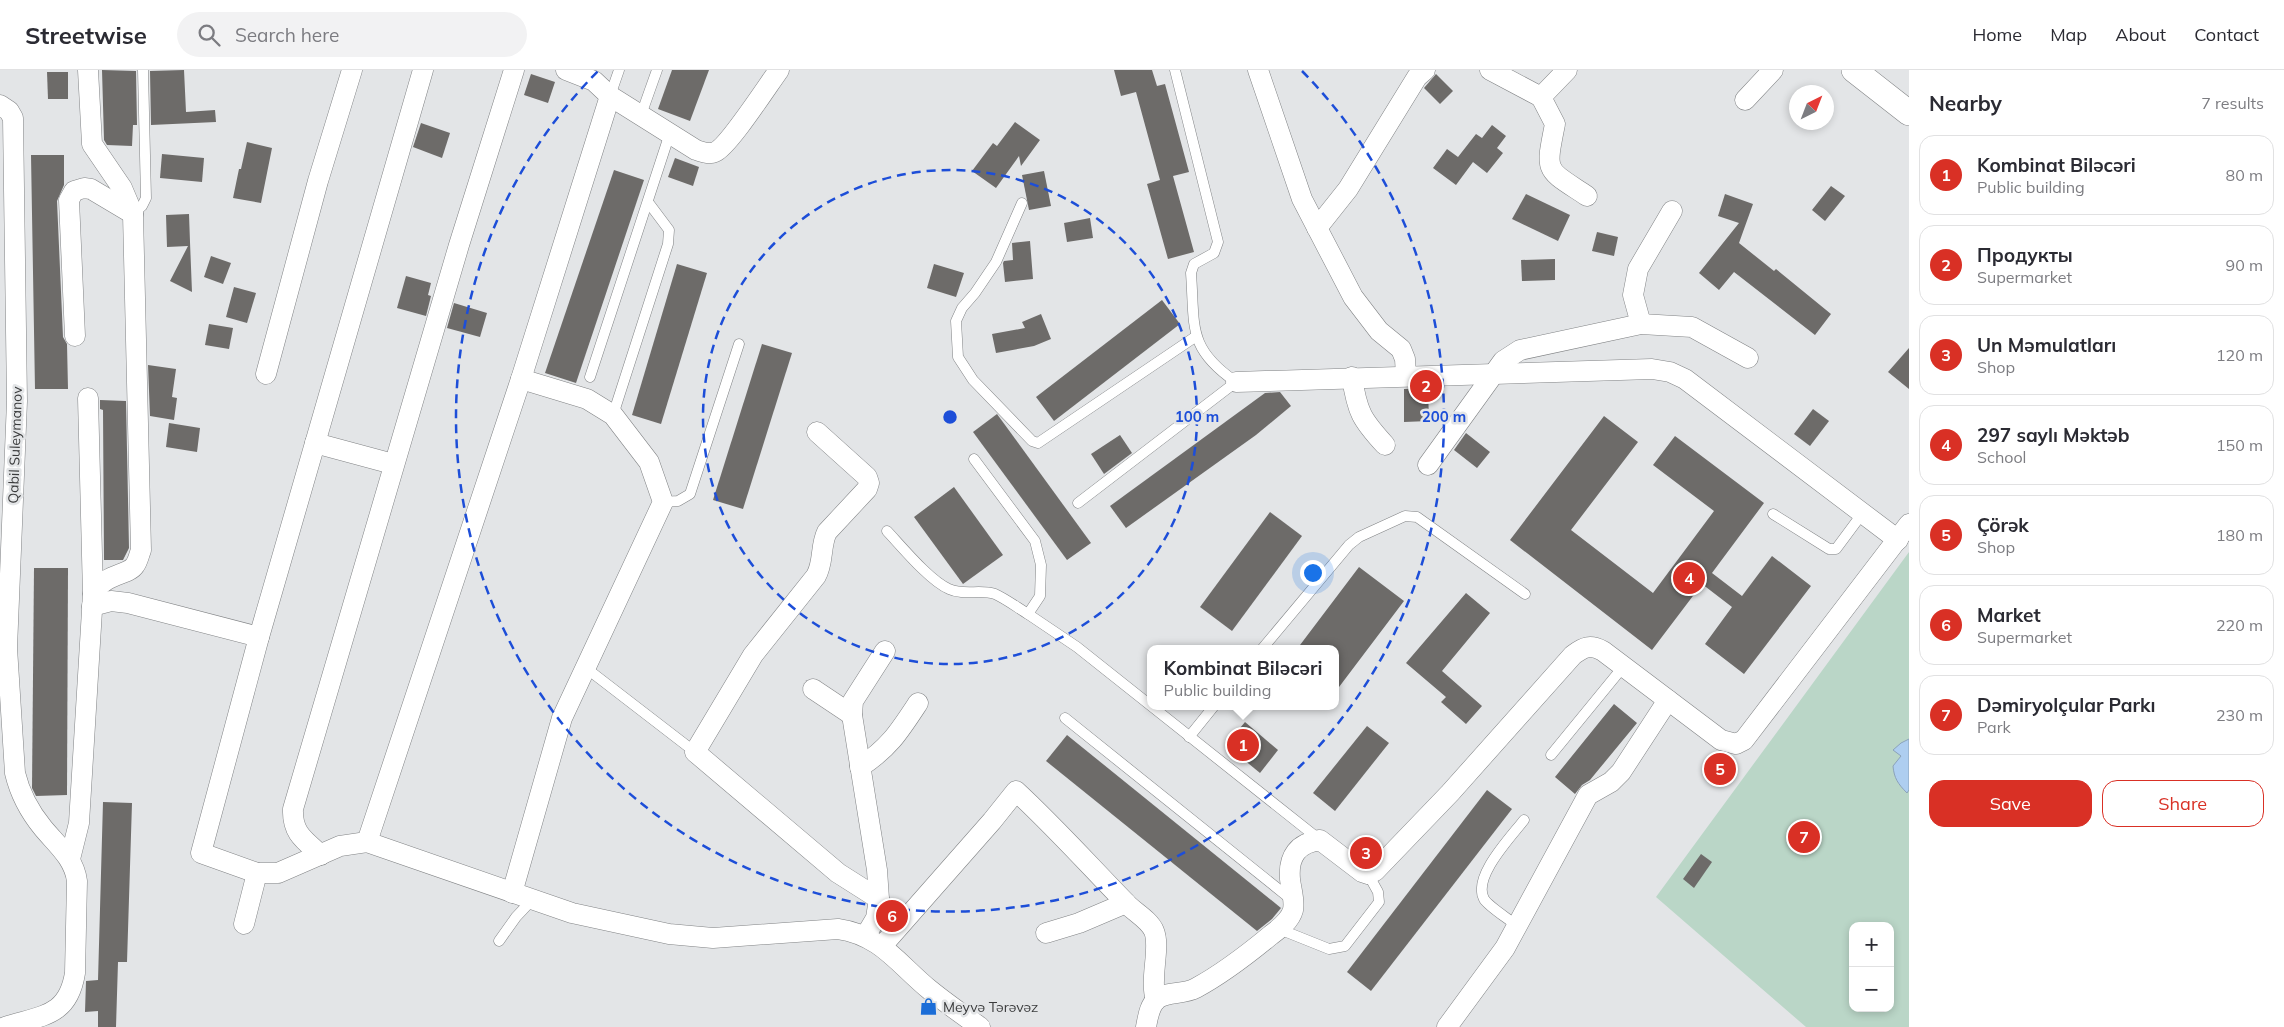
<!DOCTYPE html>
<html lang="en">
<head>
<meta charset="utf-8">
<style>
  :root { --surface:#fff; --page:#f2f2f3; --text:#2b2b33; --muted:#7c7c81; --line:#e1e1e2; --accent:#d93025 }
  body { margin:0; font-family:Mulish,sans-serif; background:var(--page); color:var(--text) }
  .controls { position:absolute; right:15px; bottom:15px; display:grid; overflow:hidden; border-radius:10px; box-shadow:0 2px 8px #0003 }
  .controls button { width:45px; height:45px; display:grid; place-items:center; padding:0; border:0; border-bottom:1px solid var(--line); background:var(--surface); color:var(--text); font:25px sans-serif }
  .compass { position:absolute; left:1789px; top:15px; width:45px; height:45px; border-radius:50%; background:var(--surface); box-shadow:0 2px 8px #0003; rotate:42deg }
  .you { position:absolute; left:1312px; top:502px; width:18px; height:18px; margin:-12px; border:4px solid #fff; border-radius:50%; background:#1a73e8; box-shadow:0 0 0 8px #1a73e833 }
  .badge { display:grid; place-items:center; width:32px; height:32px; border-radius:50%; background:var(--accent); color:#fff; font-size:16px; font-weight:700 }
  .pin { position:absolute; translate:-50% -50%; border:2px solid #fff; box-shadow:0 1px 5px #0006 }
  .popup { position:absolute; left:1147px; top:575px; width:192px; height:65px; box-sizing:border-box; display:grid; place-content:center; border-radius:10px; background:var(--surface); filter:drop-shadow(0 1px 4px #0005); font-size:16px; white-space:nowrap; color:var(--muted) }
  .popup b { font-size:19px; color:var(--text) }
  .popup::after { content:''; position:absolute; left:50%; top:100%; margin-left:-10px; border:10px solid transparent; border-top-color:var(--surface) }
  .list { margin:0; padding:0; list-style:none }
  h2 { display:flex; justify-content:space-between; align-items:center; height:65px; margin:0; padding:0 20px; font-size:21px }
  h2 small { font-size:16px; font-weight:400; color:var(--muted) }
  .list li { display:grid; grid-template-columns:32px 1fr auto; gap:15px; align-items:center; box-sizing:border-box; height:80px; margin:0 10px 10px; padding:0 10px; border:1px solid var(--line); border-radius:15px }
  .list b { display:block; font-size:19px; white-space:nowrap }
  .list p { margin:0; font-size:16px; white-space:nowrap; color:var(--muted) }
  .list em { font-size:16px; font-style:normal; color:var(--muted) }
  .actions { display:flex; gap:10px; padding:15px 20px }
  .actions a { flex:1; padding:11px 0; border:1px solid var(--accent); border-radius:15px; text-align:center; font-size:18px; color:var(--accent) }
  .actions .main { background:var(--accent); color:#fff }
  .icon { flex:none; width:28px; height:28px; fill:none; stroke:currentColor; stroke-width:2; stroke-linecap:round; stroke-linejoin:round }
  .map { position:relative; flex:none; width:1909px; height:957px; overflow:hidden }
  header { display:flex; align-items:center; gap:30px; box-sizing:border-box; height:70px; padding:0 25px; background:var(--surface); border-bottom:1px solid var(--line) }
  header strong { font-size:24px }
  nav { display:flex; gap:28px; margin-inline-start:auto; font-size:18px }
  .search { width:350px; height:45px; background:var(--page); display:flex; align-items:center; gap:12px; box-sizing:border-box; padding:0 18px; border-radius:28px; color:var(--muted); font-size:19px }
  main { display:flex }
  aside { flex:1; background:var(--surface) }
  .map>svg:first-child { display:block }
  .green { fill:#bad6c7; fill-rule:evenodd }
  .water { fill:#aecef0; stroke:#8ba2ba }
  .building { fill:#6d6b69 }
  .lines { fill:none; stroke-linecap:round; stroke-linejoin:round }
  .service-casing { stroke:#818385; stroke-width:11 }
  .minor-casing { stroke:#818385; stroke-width:21 }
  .tertiary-casing { stroke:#818385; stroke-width:26 }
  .service { stroke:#fff; stroke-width:10 }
  .minor { stroke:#fff; stroke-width:20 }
  .tertiary { stroke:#fff; stroke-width:25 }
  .ring { fill:none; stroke:#1d4ed8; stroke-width:2.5; stroke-dasharray:9 6 }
  .labels { text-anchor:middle; stroke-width:5; stroke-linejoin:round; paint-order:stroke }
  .street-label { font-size:14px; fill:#3a3b3c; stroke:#e3e5e7 }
  .poi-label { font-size:14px; fill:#3a3b3c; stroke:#e3e5e7; text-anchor:start }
  .centre { fill:#1d4ed8; stroke:#e3e5e7; stroke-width:2.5 }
  .ring-label { font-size:15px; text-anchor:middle; font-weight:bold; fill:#1d4ed8; stroke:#e3e5e7; stroke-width:5; stroke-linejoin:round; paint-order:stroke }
</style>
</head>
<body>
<header>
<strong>Streetwise</strong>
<div class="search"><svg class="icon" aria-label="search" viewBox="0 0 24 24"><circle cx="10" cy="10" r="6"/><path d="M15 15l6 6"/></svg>Search here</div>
<nav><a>Home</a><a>Map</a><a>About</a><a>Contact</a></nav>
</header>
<main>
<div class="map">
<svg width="1909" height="957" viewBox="0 0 1909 957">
  <rect width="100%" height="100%" fill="#e3e5e7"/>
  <path class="green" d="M1909,482V957H1806L1656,827ZM1853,856H1890V938H1853Z"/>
  <path class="water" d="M1909,669V720L1907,723C1898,714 1894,708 1893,696L1901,686L1893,680L1901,673Z"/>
  <g class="building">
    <polygon points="102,0 136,1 137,55 133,55 132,76 107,75 104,70"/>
    <polygon points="184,0 186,42 215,40 216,52 151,55 150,1"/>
    <polygon points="672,0 709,0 690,51 658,39"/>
    <polygon points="1114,0 1152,0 1157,16 1165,14 1189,102 1173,106 1194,182 1168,189 1147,114 1160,110 1136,22 1121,26"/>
    <polygon points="47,2 68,2 68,29 48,29"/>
    <polygon points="531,4 555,12 548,33 524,25"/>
    <polygon points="1436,4 1453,21 1440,34 1424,18"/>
    <polygon points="1015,52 1040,70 1021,96 1019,86 996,118 972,101 993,73 997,76"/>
    <polygon points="421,53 450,63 442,88 413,77"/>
    <polygon points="1492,55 1506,66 1497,78 1503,83 1487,103 1473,92 1456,115 1433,98 1447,79 1458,87 1476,64 1482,68"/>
    <polygon points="247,72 272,78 261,133 233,128 239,99 241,99"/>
    <polygon points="162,84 204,88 202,112 160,108"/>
    <polygon points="31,85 64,85 64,115 57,131 63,267 67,274 68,319 35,319"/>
    <polygon points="675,88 699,97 693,116 668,107"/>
    <polygon points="614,100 644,110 576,313 545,303"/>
    <polygon points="1044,101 1051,136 1029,140 1022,105"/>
    <polygon points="1831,116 1845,126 1825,151 1812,140"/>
    <polygon points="1526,124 1570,145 1558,171 1512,149"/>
    <polygon points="1725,124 1753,134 1739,173 1774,201 1776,199 1831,244 1815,265 1734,202 1719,220 1699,203 1739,153 1718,146"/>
    <polygon points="189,144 190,172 192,222 170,211 188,176 167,177 166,145"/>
    <polygon points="1090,148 1093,168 1067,172 1064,153"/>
    <polygon points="1597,162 1618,167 1614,186 1592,181"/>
    <polygon points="1030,171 1033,209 1005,212 1003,193 1004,191 1013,190 1012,173"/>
    <polygon points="211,186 231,193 223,214 204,207"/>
    <polygon points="1555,189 1555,210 1522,211 1521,190"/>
    <polygon points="677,194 707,203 661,354 632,345"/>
    <polygon points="934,194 964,203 956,227 927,218"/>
    <polygon points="406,206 431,213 428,225 431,226 426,246 397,238"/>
    <polygon points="234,217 256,223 247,253 226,247"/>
    <polygon points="1162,230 1180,254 1054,351 1036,327"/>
    <polygon points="454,233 487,243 480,267 447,258"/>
    <polygon points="1041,244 1051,269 1034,276 996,283 992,264 1025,258 1022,252"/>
    <polygon points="209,254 233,258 229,279 205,275"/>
    <polygon points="762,274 792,283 743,439 713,430"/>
    <polygon points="1909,278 1909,319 1888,302"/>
    <polygon points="148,295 176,299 172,327 177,328 174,350 150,346"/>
    <polygon points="1428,318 1429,351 1404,352 1404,319"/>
    <polygon points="1280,322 1291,336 1256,365 1126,458 1110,436 1265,323"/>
    <polygon points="100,330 126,331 129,478 123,490 104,490 103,340 100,339"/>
    <polygon points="1813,339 1829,351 1810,376 1794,364"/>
    <polygon points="997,344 1091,473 1067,490 973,362"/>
    <polygon points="1604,346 1638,372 1571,460 1653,523 1714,441 1653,395 1675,366 1764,433 1712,503 1742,526 1772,486 1811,516 1744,604 1705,574 1732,537 1702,514 1652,580 1510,470"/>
    <polygon points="169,353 200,358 197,382 166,377"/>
    <polygon points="1466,363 1490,382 1477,398 1454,380"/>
    <polygon points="1120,365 1132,383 1104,404 1091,384"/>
    <polygon points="954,417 1003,485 963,514 914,447"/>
    <polygon points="1270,442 1302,466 1232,561 1200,537"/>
    <polygon points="1359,497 1404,531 1336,621 1336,579 1297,579"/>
    <polygon points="34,498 68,498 67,725 36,726 32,718"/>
    <polygon points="1466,523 1490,543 1442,601 1482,636 1466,654 1441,632 1446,627 1406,593"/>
    <polygon points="1614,634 1637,653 1590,710 1582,715 1575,724 1555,707"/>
    <polygon points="1245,652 1278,680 1260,703 1226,675"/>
    <polygon points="1367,656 1389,673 1335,741 1313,723"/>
    <polygon points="1067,665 1281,838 1272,849 1257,861 1046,691"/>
    <polygon points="1487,720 1512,739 1371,921 1347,902"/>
    <polygon points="103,732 132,733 127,892 118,892 116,957 98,957 98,941 85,942 86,911 98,910"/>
    <polygon points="1701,784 1712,792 1694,818 1683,809"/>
  </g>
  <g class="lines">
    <defs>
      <g id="service">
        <polyline points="610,26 619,0"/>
        <polyline points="641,45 657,0"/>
        <polyline points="1022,133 996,192 975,223 962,238 956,251 958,287 973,310 1032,371 1038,373 1195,267"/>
        <polyline points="133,144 142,136 146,128 143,0"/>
        <polyline points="590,307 670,63"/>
        <polyline points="613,345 668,174 669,160 648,132"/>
        <polyline points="974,389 1035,471 1041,495 1040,526 1028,544 1077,577 1320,770"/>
        <polyline points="663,432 678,431 690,424 739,274"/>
        <path d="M1078,433L1236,312C1187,278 1195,257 1191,203L1194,194L1214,183L1218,172L1175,0"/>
        <polyline points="1773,444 1829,479 1836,479 1862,444"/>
        <path d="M887,461C902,477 930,511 949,519C964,526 980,519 995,524C1006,529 1018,538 1028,544"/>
        <polyline points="1262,579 1349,475 1359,467 1405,446 1417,447 1525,524"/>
        <polyline points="586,598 695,682"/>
        <polyline points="1065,648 1292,830"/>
        <polyline points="1189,667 1214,636"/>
        <polyline points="1551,685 1623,597"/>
        <path d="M1517,856C1509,849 1489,837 1484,829C1472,807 1511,767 1524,750"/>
        <polyline points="1279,859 1329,879 1345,876 1379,832 1378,822 1368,804"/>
        <polyline points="499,871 516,847 532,830"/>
      </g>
      <g id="minor">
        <path d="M423,0L259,567L201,783L257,803H278L340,776L367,772L572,843L669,864L713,868L838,859C881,865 899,895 930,920C946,933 963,945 980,957"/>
        <path d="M566,0L594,11L610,26L696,80C703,82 708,85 715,82C728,77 768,15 779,0"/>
        <polyline points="1258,0 1302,129 1353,227 1379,261 1401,279 1405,289 1406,306"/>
        <polyline points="1490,0 1541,27 1567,0"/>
        <path d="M1541,27L1555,54C1545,104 1545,98 1587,126"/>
        <polyline points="1745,30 1773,0"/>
        <path d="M0,35L9,41L13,48L17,331L7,578L15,703C20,724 29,741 43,758C57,775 74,788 77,811L75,903C68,947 42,945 5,957"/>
        <polyline points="1317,158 1348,119 1417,7 1425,0"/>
        <polyline points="1641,254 1633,225 1638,199 1672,141"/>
        <polyline points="75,266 69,130 74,121 84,118 91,119 133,144"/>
        <polyline points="266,304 318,111 352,0"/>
        <path d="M1352,307C1357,342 1362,350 1385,375"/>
        <polyline points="1236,312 1652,299 1670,302 1685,309 1898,470"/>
        <polyline points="88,328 93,524"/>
        <path d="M817,362L867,407L869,413L867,419L827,462C820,476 824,492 816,506L753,585L695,682L838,803L879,829"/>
        <polyline points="315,373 393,394"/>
        <polyline points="1428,395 1503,291 1520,280 1641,254 1692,257 1748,288"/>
        <polyline points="92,536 111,531 128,533 259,567"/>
        <polyline points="813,619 852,645"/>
        <path d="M860,697C889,678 899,662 918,633"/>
        <polyline points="367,772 521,309 610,26"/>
        <path d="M321,785C304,770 292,763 293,739L459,175L514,0"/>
        <path d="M70,789L79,753L93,524C106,502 128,506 135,495C138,491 139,485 141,480L133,144L122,118L92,74L88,0"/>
        <polyline points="512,823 562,648 663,432 649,392 613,345 587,329 521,309"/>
        <polyline points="244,854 257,803"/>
        <polyline points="1046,863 1079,853 1126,833"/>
        <polyline points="866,865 876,848 879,829 877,800 852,645 853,631 885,581"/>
        <path d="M882,876L992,751L1016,721C1054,756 1088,794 1124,831C1132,841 1149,849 1154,861C1161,878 1149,909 1156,930"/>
        <path d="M1146,957C1148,947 1149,936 1157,929C1167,921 1183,925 1196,918C1222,904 1248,884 1271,865C1279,859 1290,851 1293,840C1295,830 1291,819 1290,809C1288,786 1298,773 1320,770L1362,802L1368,804L1375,801L1450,723L1573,585C1584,577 1590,574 1603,581L1721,670L1736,674L1744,670L1909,454"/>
        <polyline points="1447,957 1505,878 1588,725 1611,712 1621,702 1668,630"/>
      </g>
      <polyline id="tertiary" points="1854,0 1909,43"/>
    </defs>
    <use href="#service" class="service-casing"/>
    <use href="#minor" class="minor-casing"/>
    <use href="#tertiary" class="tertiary-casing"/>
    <use href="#service" class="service"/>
    <use href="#minor" class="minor"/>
    <use href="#tertiary" class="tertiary"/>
  </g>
  <g class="ring">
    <circle cx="950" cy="347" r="247"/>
    <path d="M1302 1A494 494 0 1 1 598 1"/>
  </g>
  <defs>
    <symbol id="shop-bare" viewBox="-9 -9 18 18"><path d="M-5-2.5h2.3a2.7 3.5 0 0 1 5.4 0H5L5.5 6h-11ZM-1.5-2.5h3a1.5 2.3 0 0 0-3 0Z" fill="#1b6dd7" stroke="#e3e5e7" stroke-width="2.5" paint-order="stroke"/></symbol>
  </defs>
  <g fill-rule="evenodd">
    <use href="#shop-bare" x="916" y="924" width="25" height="25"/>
  </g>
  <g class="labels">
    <g class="street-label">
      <text transform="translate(15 375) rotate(-88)" y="5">Qabil Suleymanov</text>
    </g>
    <g class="poi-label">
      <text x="943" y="942">Meyvə Tərəvəz</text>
    </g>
  </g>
  <circle cx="950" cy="347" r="8" class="centre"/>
  <g class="ring-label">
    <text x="1197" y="352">100 m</text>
    <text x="1444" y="352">200 m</text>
  </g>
</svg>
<div class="controls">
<button>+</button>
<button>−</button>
</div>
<svg class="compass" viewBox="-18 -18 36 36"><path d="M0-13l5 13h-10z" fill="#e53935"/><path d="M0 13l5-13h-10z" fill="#7c7c81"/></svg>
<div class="you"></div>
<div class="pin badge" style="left:1243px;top:675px">1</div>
<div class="popup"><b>Kombinat Biləcəri</b>Public building</div>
<div class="pin badge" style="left:1426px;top:316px">2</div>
<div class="pin badge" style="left:1366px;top:783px">3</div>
<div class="pin badge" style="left:1689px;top:508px">4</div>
<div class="pin badge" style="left:1720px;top:699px">5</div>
<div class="pin badge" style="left:892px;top:846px">6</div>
<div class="pin badge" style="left:1804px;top:767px">7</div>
</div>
<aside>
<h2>Nearby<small>7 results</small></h2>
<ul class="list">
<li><span class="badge">1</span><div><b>Kombinat Biləcəri</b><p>Public building</p></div><em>80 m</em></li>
<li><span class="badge">2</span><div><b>Продукты</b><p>Supermarket</p></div><em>90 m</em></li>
<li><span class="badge">3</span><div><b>Un Məmulatları</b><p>Shop</p></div><em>120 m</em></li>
<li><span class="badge">4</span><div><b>297 saylı Məktəb</b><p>School</p></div><em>150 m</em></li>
<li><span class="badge">5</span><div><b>Çörək</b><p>Shop</p></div><em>180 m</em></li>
<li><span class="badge">6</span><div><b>Market</b><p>Supermarket</p></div><em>220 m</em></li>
<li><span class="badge">7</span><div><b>Dəmiryolçular Parkı</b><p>Park</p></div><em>230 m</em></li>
</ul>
<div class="actions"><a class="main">Save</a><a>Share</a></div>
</aside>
</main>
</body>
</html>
